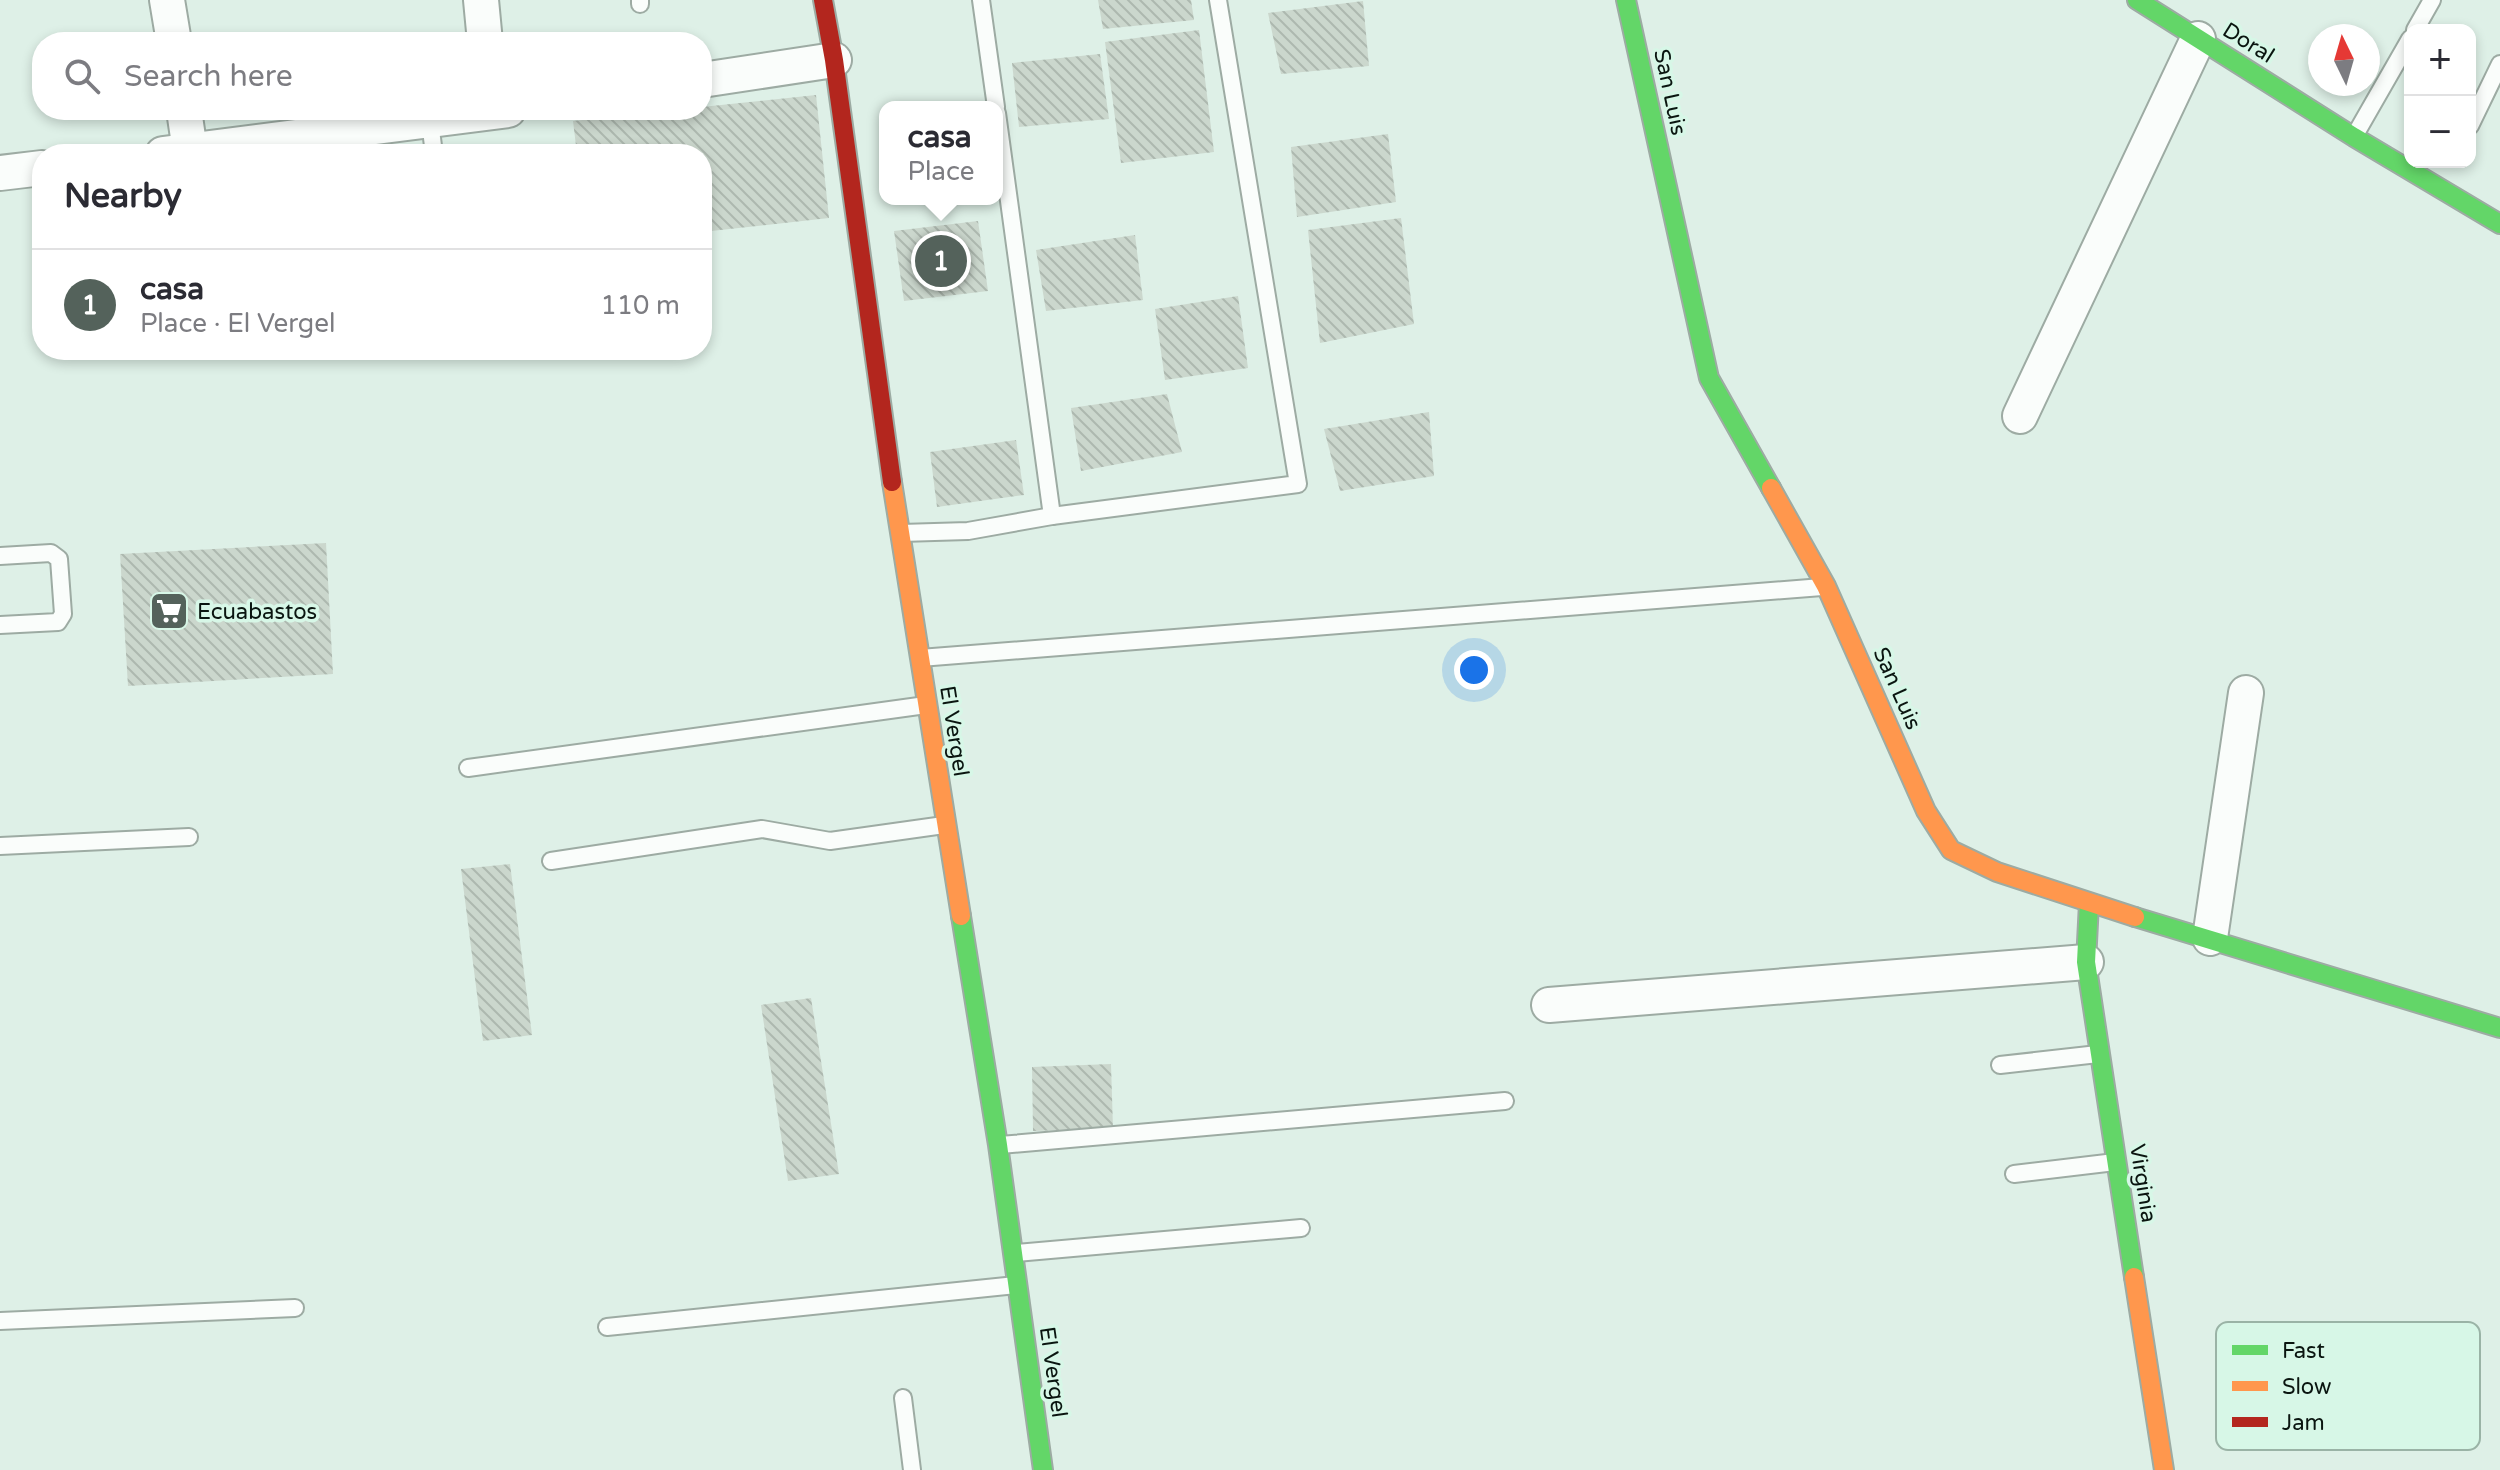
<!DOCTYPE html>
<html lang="en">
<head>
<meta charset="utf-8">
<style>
  :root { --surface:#fff; --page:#f7f7f7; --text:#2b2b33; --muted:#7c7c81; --line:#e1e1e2; --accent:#54625b }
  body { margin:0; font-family:"Varela Round",sans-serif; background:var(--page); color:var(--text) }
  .controls { position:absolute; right:24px; top:24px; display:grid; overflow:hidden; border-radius:16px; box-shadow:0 4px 12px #0003 }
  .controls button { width:72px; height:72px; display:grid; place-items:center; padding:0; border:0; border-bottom:2px solid var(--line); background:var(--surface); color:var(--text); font:40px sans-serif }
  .compass { position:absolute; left:2308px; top:24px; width:72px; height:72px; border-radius:50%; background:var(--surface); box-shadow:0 4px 12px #0003; rotate:355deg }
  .you { position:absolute; left:1474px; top:670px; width:28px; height:28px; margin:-20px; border:6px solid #fff; border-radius:50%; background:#1a73e8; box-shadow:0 0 0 12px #1a73e833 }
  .badge { display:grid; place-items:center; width:52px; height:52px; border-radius:50%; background:var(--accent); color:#fff; font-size:26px; font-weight:700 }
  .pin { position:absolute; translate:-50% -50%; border:4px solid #fff; box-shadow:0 2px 8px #0006 }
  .popup { position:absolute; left:879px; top:101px; width:124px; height:104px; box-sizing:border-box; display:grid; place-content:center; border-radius:16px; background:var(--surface); filter:drop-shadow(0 2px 6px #0005); font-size:26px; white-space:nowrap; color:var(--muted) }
  .popup b { font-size:30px; color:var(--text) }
  .popup::after { content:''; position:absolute; left:50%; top:100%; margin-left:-16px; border:16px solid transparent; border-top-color:var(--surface) }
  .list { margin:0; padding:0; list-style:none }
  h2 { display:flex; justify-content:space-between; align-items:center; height:104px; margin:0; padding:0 32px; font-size:34px }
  h2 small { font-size:26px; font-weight:400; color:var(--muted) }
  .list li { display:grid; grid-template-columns:52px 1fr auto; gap:24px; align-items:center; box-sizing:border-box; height:112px; padding:0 32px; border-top:2px solid var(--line) }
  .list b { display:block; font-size:30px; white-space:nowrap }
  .list p { margin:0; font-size:26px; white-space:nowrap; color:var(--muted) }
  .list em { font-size:26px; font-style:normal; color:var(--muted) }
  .icon { flex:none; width:44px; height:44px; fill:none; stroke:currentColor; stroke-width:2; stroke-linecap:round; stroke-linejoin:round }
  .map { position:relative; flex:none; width:2500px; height:1470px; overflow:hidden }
  .search { position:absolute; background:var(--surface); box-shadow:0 4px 12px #0003; left:32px; top:32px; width:680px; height:88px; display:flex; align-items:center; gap:20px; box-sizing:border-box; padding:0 28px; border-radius:32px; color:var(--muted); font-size:30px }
  .panel { position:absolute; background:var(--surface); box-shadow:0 4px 12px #0003; left:32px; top:144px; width:680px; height:216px; border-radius:32px }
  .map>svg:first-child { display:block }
  .building { fill:url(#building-back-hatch) }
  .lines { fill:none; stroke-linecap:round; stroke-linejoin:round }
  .lane-casing { stroke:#9daba3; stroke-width:20 }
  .street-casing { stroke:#9daba3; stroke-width:38 }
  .fast-casing { stroke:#9daba3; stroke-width:22 }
  .slow-casing { stroke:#9daba3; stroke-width:22 }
  .jam-casing { stroke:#9daba3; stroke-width:22 }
  .lane { stroke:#fafdfb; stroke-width:16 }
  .street { stroke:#fafdfb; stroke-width:34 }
  .fast { stroke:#63d668; stroke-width:18 }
  .slow { stroke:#ff974d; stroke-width:18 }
  .jam { stroke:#b3261e; stroke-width:18 }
  .labels { text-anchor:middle; stroke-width:7; stroke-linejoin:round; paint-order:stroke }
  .street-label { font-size:22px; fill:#0a1510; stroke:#d7f7e7 }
  .poi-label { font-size:22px; fill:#0a1510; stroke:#d7f7e7; text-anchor:start }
  .key { fill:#d7f7e7; stroke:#9ab3a6; stroke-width:2 }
  .key-label { font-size:22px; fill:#0a1510 }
</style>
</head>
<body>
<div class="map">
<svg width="2500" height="1470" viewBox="0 0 2500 1470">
  <defs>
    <pattern id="building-back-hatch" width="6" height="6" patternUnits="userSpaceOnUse" patternTransform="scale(2)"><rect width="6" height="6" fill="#cbd7cd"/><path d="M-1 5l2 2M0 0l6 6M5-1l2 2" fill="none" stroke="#adb8af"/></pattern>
  </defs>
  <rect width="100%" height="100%" fill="#def0e7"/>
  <g class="building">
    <polygon points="1098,0 1191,0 1194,20 1103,29"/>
    <polygon points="1363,1 1369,66 1281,74 1268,13"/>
    <polygon points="1199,30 1214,152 1121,163 1105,42"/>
    <polygon points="1100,54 1109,119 1019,127 1012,63"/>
    <polygon points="816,95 829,218 702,232 702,154 577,154 573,121 676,110 702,110 702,107"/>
    <polygon points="1388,134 1396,202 1297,217 1291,147"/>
    <polygon points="1401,218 1414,324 1320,343 1308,230"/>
    <polygon points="978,221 988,291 904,301 894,231"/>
    <polygon points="1135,235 1143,300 1046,311 1036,250"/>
    <polygon points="1238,296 1248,368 1165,380 1155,309"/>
    <polygon points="1167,394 1182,452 1081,471 1071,408"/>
    <polygon points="1429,412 1434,476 1340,491 1324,429"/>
    <polygon points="1016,440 1024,495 937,507 930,452"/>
    <polygon points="326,543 333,674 128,686 120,554"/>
    <polygon points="510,864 532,1035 483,1041 461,869"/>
    <polygon points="811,998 839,1174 788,1181 761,1005"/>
    <polygon points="1111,1064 1113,1129 1033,1131 1032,1067"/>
  </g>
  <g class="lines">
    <defs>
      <g id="lane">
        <polyline points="640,0 640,4"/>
        <polyline points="981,0 996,107"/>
        <polyline points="2415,30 2432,0"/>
        <polyline points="997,113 1052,516"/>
        <polyline points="430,122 434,154"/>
        <polyline points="2470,126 2500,64"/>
        <polyline points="2355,135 2410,39"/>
        <polyline points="901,533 968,531 1052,516 1298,484 1218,0"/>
        <polyline points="0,556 51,553 59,559 63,614 58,622 0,625"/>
        <polyline points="920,658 1822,587"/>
        <polyline points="468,768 926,705"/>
        <polyline points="0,846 189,837"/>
        <polyline points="551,861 762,829 830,841 944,825"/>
        <polyline points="2000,1065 2098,1054"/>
        <polyline points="1000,1145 1505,1101"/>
        <polyline points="2014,1174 2115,1162"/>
        <polyline points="1016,1253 1301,1228"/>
        <polyline points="0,1321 295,1308"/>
        <polyline points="607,1327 1016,1285"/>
        <polyline points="903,1398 912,1470"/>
      </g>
      <g id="street">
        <polyline points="167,0 174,42"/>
        <polyline points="481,0 485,42"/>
        <polyline points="702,80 834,60"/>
        <polyline points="184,110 190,151"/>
        <polyline points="163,154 508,110"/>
        <polyline points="0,173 42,168"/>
        <polyline points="2020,416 2198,39"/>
        <polyline points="2210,938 2246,693"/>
        <polyline points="1549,1005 2086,962"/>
      </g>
      <g id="fast">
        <polyline points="1626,0 1709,378 1771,488"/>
        <polyline points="2137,0 2354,137 2500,224"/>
        <polyline points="2089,903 2086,962 2134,1277"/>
        <polyline points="961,916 998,1145 1043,1470"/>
        <polyline points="2135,917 2500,1028"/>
      </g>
      <g id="slow">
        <polyline points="892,482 961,916"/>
        <polyline points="1771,488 1826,586 1926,811 1951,850 1997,872 2135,917"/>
        <polyline points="2134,1277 2164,1470"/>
      </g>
      <polyline id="jam" points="823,0 834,60 892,482"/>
    </defs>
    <use href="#lane" class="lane-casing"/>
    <use href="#street" class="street-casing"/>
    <use href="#fast" class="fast-casing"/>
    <use href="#slow" class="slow-casing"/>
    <use href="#jam" class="jam-casing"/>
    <use href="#lane" class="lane"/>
    <use href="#street" class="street"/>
    <use href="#fast" class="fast"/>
    <use href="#slow" class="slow"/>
    <use href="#jam" class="jam"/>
  </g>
  <defs>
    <symbol id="supermarket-square" viewBox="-11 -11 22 22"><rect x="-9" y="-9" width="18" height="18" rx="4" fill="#54625b" stroke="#d7f7e7"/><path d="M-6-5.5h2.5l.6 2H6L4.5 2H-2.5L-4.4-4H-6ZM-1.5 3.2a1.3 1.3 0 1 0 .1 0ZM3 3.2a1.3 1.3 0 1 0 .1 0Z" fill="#fff"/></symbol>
  </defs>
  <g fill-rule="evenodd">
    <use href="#supermarket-square" x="147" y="589" width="44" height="44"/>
  </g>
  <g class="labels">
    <g class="street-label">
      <text transform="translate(2249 42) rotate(32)" y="8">Doral</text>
      <text transform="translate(1671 92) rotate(78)" y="8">San Luis</text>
      <text transform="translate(1898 688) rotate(66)" y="8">San Luis</text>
      <text transform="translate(955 731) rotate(81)" y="8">El Vergel</text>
      <text transform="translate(2144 1183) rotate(81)" y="8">Virginia</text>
      <text transform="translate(1054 1372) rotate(82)" y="8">El Vergel</text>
    </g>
    <g class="poi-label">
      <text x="197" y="619">Ecuabastos</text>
    </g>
  </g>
  <rect x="2216" y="1322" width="264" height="128" rx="12" class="key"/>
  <rect x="2232" y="1345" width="36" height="10" fill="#63d668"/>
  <rect x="2232" y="1381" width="36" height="10" fill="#ff974d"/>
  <rect x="2232" y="1417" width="36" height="10" fill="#b3261e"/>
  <g class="key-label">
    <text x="2282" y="1358">Fast</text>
    <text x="2282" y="1394">Slow</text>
    <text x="2282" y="1430">Jam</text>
  </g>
</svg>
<div class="controls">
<button>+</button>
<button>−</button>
</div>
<svg class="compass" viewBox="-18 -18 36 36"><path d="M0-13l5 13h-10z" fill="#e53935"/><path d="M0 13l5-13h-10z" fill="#7c7c81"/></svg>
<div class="you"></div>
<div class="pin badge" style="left:941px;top:261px">1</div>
<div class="popup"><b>casa</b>Place</div>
<div class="search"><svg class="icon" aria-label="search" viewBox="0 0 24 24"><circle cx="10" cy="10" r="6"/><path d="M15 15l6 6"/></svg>Search here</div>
<section class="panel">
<h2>Nearby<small></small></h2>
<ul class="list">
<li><span class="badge">1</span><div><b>casa</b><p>Place · El Vergel</p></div><em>110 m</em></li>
</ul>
</section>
</div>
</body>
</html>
